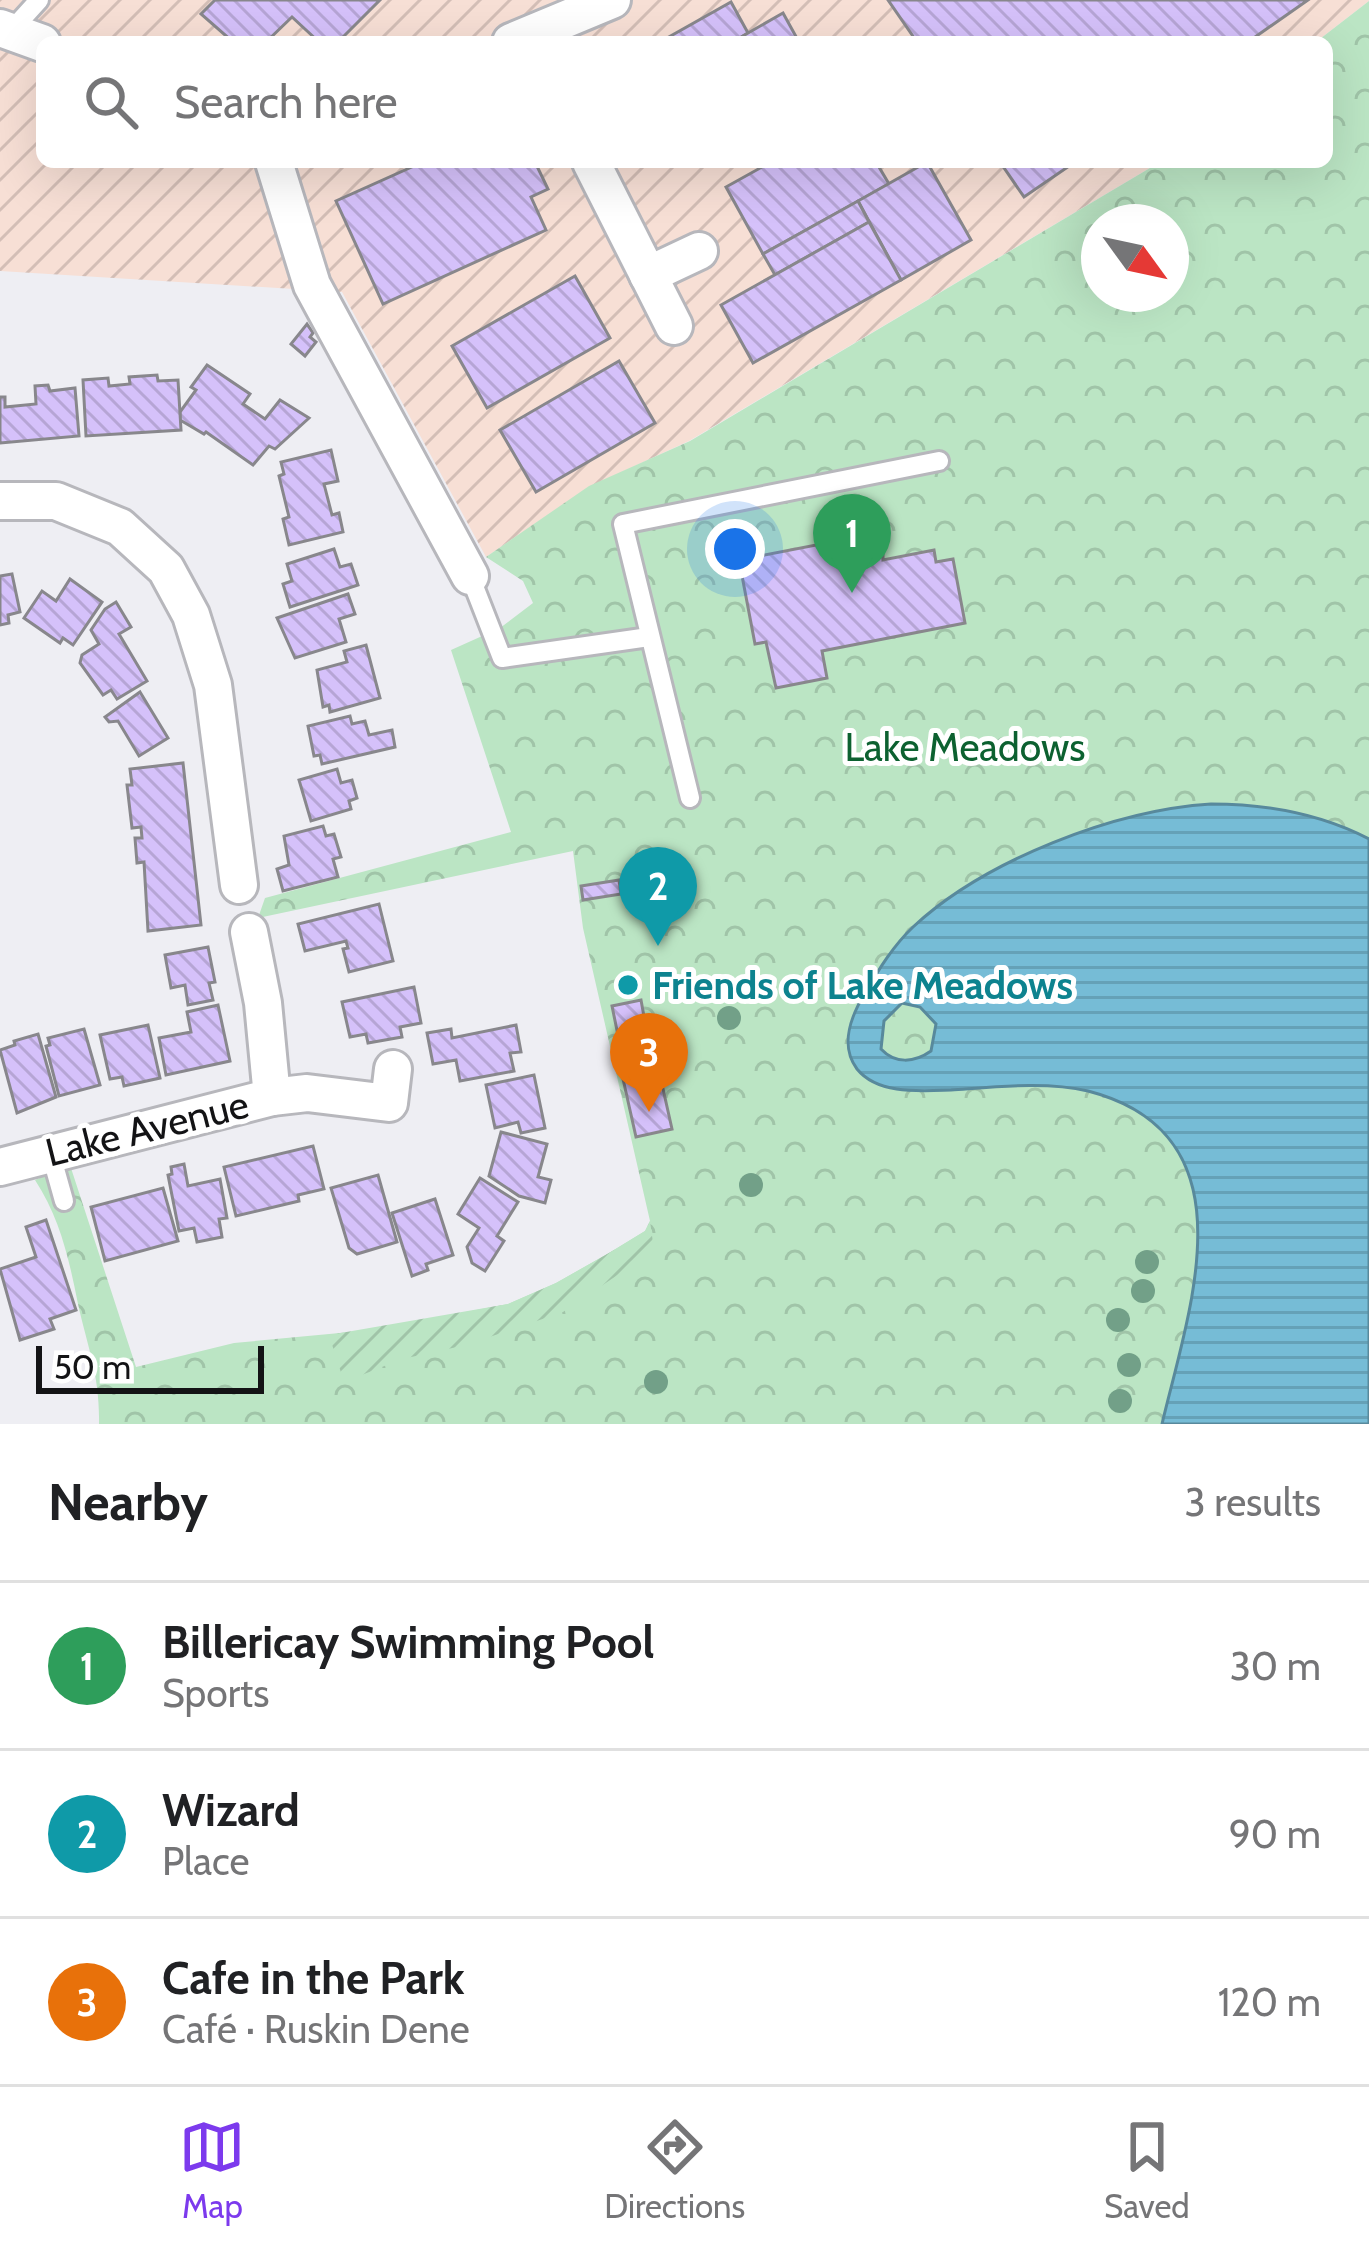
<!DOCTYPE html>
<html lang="en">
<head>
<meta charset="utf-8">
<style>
  :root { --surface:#fff; --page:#f6f6f6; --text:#202124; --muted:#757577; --line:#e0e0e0; --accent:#7c3aed }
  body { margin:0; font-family:Cabin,sans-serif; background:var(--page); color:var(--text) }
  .compass { position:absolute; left:1081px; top:204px; width:108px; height:108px; border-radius:50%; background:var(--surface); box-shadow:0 12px 48px #0002; rotate:123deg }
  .scale { position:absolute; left:36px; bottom:30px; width:228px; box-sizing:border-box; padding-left:12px; border:6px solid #131315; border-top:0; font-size:33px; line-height:42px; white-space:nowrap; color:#131315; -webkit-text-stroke:9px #fff; paint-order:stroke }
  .you { position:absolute; left:735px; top:549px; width:42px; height:42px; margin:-30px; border:9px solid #fff; border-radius:50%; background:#1a73e8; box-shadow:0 0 0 18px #1a73e833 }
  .badge { display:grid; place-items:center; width:78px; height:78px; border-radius:50%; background:var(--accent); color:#fff; font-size:39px; font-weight:700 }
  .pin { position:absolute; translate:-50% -99px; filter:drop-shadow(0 3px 6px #0008) }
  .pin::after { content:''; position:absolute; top:63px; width:42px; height:36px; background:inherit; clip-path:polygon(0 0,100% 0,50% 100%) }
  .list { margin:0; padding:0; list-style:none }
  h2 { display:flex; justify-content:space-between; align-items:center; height:156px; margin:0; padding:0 48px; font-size:51px }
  h2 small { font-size:39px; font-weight:400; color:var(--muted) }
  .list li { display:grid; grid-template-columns:78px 1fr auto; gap:36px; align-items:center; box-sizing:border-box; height:168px; padding:0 48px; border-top:3px solid var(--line) }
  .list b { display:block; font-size:45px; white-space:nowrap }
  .list p { margin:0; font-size:39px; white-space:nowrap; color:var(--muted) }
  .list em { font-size:39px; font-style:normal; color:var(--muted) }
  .icon { flex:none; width:66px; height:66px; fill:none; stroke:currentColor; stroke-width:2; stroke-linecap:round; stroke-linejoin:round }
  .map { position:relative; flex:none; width:1369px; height:1424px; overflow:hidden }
  .search { position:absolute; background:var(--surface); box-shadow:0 12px 48px #0002; left:36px; right:36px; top:36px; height:132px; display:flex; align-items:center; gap:30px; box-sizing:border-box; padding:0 42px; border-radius:18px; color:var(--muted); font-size:45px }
  .sheet { height:660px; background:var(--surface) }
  nav { display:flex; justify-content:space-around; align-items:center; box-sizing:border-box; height:168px; border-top:3px solid var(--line); background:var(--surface); font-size:33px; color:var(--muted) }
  nav a { display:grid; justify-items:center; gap:6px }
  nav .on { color:var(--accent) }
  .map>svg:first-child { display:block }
  .industrial { fill:url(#industrial-furrows) }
  .forest { fill:url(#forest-crowns); fill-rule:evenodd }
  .garden { fill:url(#garden-furrows) }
  .water { fill:url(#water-rules); stroke:#58899c; stroke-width:3; fill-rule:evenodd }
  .building { fill:url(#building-back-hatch); stroke:#88878c; stroke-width:3 }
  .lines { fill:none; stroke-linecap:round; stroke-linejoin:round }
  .lane-casing { stroke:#b7b7bc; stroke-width:24 }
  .street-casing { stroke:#b7b7bc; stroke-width:42 }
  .lane { stroke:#fff; stroke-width:18 }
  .street { stroke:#fff; stroke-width:36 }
  .tree { fill:#72a088 }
  .culture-dot { fill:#0f9aa8; stroke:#fff; stroke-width:4.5 }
  .labels { text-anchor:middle; stroke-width:10; stroke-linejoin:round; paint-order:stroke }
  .park-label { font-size:39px; fill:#0c6130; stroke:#fff }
  .culture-label { font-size:39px; font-weight:bold; fill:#0d838f; stroke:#fff; text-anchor:start }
  .street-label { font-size:39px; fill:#131315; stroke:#fff }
</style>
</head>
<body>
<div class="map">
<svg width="1369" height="1424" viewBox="0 0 1369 1424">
  <defs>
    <pattern id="industrial-furrows" width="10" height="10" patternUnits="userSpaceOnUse" patternTransform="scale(3)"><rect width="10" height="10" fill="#f7dfd5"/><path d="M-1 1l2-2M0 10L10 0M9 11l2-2" fill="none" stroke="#d3beb6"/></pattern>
    <pattern id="forest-crowns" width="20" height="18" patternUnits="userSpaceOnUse" patternTransform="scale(3)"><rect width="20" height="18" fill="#bbe5c4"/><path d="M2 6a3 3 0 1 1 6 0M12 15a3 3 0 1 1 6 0" fill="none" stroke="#a0c4a8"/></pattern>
    <pattern id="garden-furrows" width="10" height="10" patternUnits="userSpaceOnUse" patternTransform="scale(3)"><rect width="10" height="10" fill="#bbe5c4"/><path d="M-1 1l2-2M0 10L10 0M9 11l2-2" fill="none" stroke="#a0c4a8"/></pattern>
    <pattern id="water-rules" width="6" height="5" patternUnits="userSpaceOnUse" patternTransform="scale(3)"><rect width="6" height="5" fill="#76bcd6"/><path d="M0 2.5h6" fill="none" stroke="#65a1b7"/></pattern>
    <pattern id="building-back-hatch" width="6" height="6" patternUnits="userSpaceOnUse" patternTransform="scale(3)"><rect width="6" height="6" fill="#d5c1fa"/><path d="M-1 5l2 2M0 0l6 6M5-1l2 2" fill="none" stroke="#b6a5d5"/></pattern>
  </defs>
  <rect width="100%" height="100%" fill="#eeeef3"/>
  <polygon class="industrial" points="0,0 1369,0 1369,1 1316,42 42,42 42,162 1160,162 689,441 589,487 486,557 342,292 0,271"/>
  <path class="forest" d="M1369,1V1424H99C100,1376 88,1349 78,1304C69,1259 60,1218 35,1180L70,1165L136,1367L234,1343L372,1330L508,1304L556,1283L609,1253L645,1231L650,1221L583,928L573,851L258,918L265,898L511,832L451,650L500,628L533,603L523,581L486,557L589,486L690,441L1160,162H1327V42H1316ZM1099,222H1171V294H1099Z"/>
  <polygon class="garden" points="650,1221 653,1243 641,1259 563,1312 466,1345 402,1359 344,1382 329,1335 508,1304 556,1283 609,1253 645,1231"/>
  <path class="water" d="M1211,804C1267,804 1319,813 1369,839V1424H1162C1190,1306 1254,1134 1088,1091C1046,1081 994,1087 951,1090C921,1091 878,1095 857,1069C839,1045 851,1016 865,993C879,969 893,946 913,927C985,860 1115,810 1211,804ZM902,1003L920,1007L936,1024L931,1051C914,1063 895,1064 881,1049L884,1021Z"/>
  <g class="building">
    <polygon points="215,0 380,0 338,42 319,42 292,17 266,42 233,42 201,14"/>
    <polygon points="888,0 1308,0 1248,42 917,42"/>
    <polygon points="731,2 748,33 733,42 660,42"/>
    <polygon points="783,13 799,42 733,42 748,33"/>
    <polygon points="423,162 535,162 548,189 531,197 546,230 383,304 336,201"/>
    <polygon points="771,162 876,162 889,184 763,254 726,187"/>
    <polygon points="927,162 971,240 901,280 858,201"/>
    <polygon points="1000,162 1075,162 1024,197"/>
    <polygon points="858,201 869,222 775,275 763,254"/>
    <polygon points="869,222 901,280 753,363 721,305"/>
    <polygon points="575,276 610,338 487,408 452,346"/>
    <polygon points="307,324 313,333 310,337 316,342 305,356 291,344"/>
    <polygon points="619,361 655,423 536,492 500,430"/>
    <polygon points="207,365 250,394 243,404 265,419 280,400 309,418 275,449 269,446 253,465 206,432 204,434 180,420 180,412 196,390 191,387"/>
    <polygon points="157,375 158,381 178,380 181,430 86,436 83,380 108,378 109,386 130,384 129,377"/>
    <polygon points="48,385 50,391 75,388 79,436 0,443 0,397 5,397 5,407 36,404 35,386"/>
    <polygon points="331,450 338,481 324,484 332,515 339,513 343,532 289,545 283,519 289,517 279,476 284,474 281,462"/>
    <polygon points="883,532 883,560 934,550 936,562 953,559 965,623 822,651 827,678 776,688 766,642 755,644 739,560"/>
    <polygon points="334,549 340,567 351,564 358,585 290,607 283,584 292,581 287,564"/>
    <polygon points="12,574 20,612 8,615 9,623 0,625 0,576"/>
    <polygon points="70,579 102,602 73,645 63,638 60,643 24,618 42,591 56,601"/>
    <polygon points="348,594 355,614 339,619 346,642 295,658 277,618"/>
    <polygon points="116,602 131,627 119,634 147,681 117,699 111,690 103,695 80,663 82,655 99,644 91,630 105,609"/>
    <polygon points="366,645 380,698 330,712 329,705 323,707 317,670 347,662 344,651"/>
    <polygon points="140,692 168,738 139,756 118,721 109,722 105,717"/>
    <polygon points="350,716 352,724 365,721 369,735 392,730 395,747 322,764 320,755 314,756 308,726"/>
    <polygon points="183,763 201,925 148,931 144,862 137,863 135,838 142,838 141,827 132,828 127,785 132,785 130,769"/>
    <polygon points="337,769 341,783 352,780 357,798 349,801 351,809 311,821 299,780"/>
    <polygon points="323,826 326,836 334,834 341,857 333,859 338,877 283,891 277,869 289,865 284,836"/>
    <polygon points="619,880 621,894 583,900 581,886"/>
    <polygon points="379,904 393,961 349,972 343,949 348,948 346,941 305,951 298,924"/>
    <polygon points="208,947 215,982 209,983 213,1000 188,1005 185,985 171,988 165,955"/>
    <polygon points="414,987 421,1023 400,1027 402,1037 368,1043 366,1034 350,1037 342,1002"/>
    <polygon points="641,1000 649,1044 621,1050 612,1006"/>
    <polygon points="218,1005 230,1061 166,1075 159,1038 191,1032 187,1012"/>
    <polygon points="148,1025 160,1078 124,1086 122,1077 110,1079 100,1035"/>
    <polygon points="516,1025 521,1052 510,1053 514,1071 460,1081 456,1060 433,1064 427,1033 451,1029 452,1038"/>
    <polygon points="84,1029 100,1085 59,1096 46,1046 50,1045 48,1038"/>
    <polygon points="38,1034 56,1097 17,1113 0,1050 15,1045 14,1041"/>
    <polygon points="657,1062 672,1129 636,1137 621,1070"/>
    <polygon points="534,1075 545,1128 521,1133 518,1122 495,1128 486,1085"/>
    <polygon points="501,1132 547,1144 538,1177 551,1180 545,1203 519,1196 489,1176"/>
    <polygon points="313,1146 324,1189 298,1195 299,1201 236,1216 224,1167"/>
    <polygon points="184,1164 188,1186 220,1179 227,1218 219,1219 222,1237 197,1242 194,1228 179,1231 168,1175 172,1174 171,1167"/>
    <polygon points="378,1175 397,1242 357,1254 349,1248 331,1188"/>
    <polygon points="480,1178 518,1202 497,1236 504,1241 485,1271 472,1263 467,1247 479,1228 458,1214"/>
    <polygon points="163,1188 178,1241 105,1261 91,1207"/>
    <polygon points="435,1199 453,1255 426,1264 428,1270 412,1276 392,1213"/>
    <polygon points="46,1220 76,1310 50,1319 54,1329 20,1340 0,1269 36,1257 26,1227"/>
  </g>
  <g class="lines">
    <defs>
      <g id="lane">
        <polyline points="10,32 39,0"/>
        <polyline points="470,576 502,658 649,637"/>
        <polyline points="690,798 623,524 939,461"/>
        <polyline points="50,1151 64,1201"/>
      </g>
      <g id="street">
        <polyline points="0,28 42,43"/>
        <polyline points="511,42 612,0"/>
        <polyline points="274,162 312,285 470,576"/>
        <polyline points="591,162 674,326"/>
        <polyline points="648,275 699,251"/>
        <polyline points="0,501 56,501 120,527 166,569 191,615 213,685 239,885"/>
        <polyline points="272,1097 307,1093 389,1103 393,1069"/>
        <polyline points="0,1167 272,1097 263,1003 249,932"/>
      </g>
    </defs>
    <use href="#lane" class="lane-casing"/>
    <use href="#street" class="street-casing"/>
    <use href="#lane" class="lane"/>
    <use href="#street" class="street"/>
  </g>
  <g class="tree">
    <circle cx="676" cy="905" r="12"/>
    <circle cx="729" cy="1018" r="12"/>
    <circle cx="751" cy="1185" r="12"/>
    <circle cx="1147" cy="1262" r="12"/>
    <circle cx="1143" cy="1291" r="12"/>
    <circle cx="1118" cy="1320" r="12"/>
    <circle cx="1129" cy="1365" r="12"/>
    <circle cx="656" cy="1382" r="12"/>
    <circle cx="1120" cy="1401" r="12"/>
  </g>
  <circle class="culture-dot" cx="628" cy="985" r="12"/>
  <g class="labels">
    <g class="park-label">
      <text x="965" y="761">Lake Meadows</text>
    </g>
    <g class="culture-label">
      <text x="652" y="999">Friends of Lake Meadows</text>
    </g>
    <g class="street-label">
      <text transform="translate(147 1128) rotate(-14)" y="14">Lake Avenue</text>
    </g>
  </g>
</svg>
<svg class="compass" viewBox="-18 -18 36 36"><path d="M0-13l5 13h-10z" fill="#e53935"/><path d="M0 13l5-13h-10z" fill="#757577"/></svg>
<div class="scale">50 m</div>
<div class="you"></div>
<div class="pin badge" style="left:852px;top:593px;background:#2e9e5b">1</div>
<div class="pin badge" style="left:658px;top:946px;background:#0f9aa8">2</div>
<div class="pin badge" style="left:649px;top:1112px;background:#e8710a">3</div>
<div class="search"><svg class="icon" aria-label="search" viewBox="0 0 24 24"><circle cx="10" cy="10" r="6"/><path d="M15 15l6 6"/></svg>Search here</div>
</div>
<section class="sheet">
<h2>Nearby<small>3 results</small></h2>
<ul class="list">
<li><span class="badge" style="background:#2e9e5b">1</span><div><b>Billericay Swimming Pool</b><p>Sports</p></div><em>30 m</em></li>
<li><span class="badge" style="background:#0f9aa8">2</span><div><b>Wizard</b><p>Place</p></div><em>90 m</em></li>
<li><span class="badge" style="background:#e8710a">3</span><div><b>Cafe in the Park</b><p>Café · Ruskin Dene</p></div><em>120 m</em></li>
</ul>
</section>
<nav>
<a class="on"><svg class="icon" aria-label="map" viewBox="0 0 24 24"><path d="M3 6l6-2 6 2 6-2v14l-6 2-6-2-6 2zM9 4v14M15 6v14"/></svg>Map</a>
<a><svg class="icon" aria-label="directions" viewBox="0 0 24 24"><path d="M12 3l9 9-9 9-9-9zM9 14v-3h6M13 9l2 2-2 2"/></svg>Directions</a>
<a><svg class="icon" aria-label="saved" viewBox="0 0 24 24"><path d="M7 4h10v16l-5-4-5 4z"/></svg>Saved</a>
</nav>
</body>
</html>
